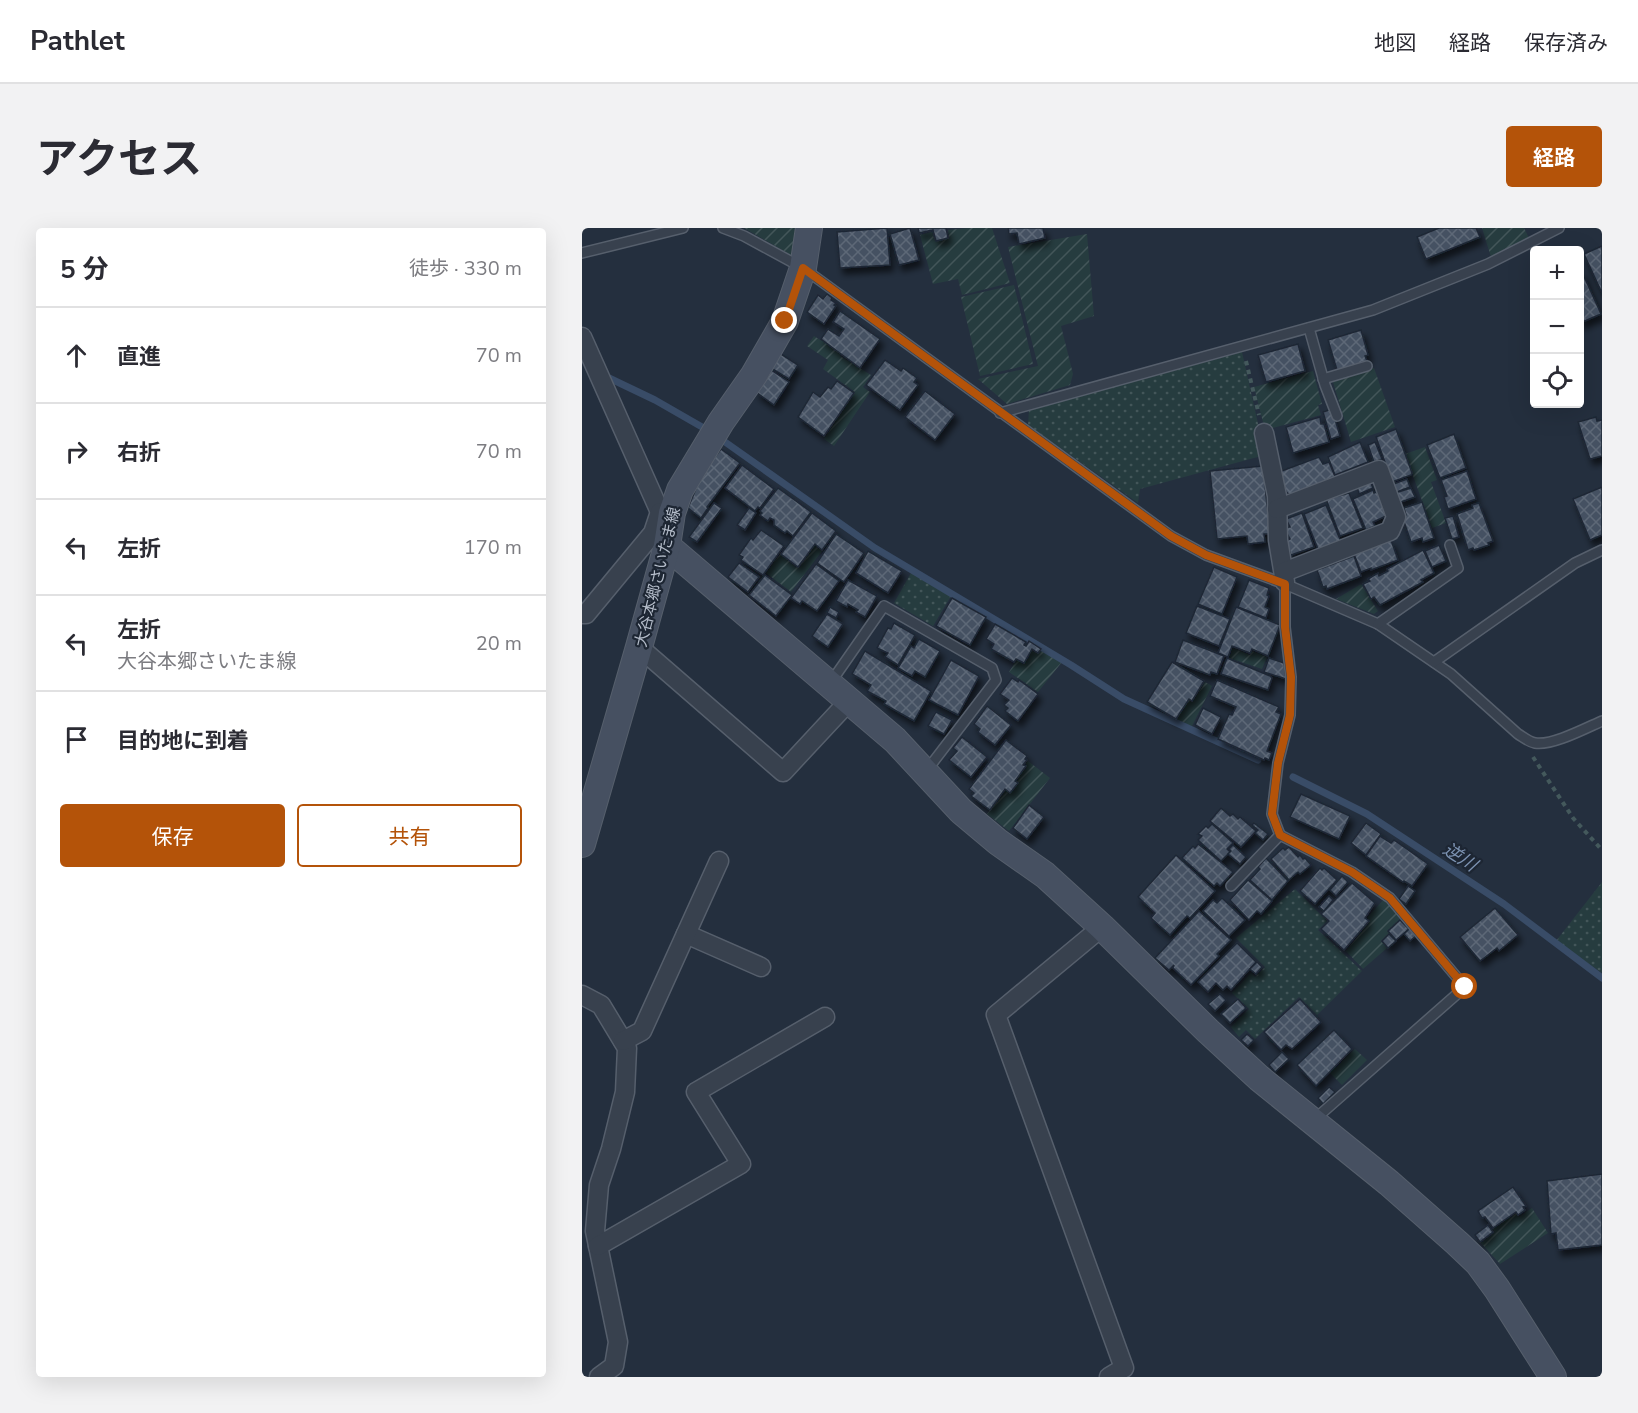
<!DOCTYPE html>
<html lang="ja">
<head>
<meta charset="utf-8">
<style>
  :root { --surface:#fff; --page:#f2f2f3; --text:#2b2b33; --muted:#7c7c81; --line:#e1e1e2; --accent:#b45309 }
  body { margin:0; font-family:"Nunito Sans","Noto Sans JP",sans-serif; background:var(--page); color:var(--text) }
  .controls { position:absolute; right:18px; top:18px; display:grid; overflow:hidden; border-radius:6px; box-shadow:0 6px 24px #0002 }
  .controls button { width:54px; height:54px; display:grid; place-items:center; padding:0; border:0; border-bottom:2px solid var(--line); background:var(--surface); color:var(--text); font:30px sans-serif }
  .stop { position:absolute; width:18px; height:18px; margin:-14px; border:4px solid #b45309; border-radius:50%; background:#fff }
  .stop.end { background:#b45309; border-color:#fff; box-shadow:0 2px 6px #0008 }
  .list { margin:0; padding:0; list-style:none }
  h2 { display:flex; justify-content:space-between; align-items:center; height:78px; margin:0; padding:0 24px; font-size:26px }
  h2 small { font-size:20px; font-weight:400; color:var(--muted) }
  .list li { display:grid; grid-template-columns:39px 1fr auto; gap:18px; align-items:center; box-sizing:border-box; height:96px; padding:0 24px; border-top:2px solid var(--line) }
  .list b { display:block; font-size:22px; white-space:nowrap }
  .list p { margin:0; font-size:20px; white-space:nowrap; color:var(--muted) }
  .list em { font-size:20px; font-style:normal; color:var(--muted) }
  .actions { display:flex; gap:12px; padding:18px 24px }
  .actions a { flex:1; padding:14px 0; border:2px solid var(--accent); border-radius:6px; text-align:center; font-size:21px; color:var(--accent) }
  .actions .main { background:var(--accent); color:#fff }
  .icon { flex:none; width:33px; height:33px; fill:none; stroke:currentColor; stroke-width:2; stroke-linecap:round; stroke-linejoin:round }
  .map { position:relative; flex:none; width:1020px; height:1149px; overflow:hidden; border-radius:6px }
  header { display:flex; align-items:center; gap:36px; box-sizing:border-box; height:84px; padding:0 30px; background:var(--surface); border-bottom:2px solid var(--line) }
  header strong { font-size:28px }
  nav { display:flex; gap:33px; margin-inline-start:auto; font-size:21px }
  .intro { display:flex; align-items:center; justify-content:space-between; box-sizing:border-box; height:144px; padding:0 36px }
  h1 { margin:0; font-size:42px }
  .button { padding:15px 27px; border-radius:6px; background:var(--accent); color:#fff; font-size:21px; font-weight:700 }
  main { display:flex; gap:36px; padding:0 36px }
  aside { flex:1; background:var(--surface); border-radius:6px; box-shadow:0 6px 24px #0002 }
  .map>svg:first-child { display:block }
  .grass { fill:url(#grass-dots) }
  .garden { fill:url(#garden-furrows) }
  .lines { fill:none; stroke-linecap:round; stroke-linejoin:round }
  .stream { stroke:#394c67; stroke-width:7 }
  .building { fill:url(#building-cross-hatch); stroke:#1f2835; stroke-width:1.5; filter:url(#shadow) }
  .lane-casing { stroke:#565f6c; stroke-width:12 }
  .street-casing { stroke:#565f6c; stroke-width:21 }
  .secondary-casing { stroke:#565f6c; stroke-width:28 }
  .path { stroke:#44595c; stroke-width:4; stroke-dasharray:4.5 4.5; stroke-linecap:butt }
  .lane { stroke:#38414e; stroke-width:9 }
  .street { stroke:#38414e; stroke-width:18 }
  .secondary { stroke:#465061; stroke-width:26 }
  .route { stroke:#b45309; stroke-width:8 }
  .labels { text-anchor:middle; stroke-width:4.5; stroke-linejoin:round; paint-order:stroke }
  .street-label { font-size:16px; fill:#b4bcc9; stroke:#1d2633 }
  .water-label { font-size:18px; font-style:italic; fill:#7c92b1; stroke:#1d2633 }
</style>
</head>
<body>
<header>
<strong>Pathlet</strong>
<nav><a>地図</a><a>経路</a><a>保存済み</a></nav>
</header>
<div class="intro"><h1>アクセス</h1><a class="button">経路</a></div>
<main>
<aside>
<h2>5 分<small>徒歩 · 330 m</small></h2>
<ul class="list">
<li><svg class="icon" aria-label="ahead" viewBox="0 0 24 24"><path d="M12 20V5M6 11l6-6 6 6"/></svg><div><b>直進</b></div><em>70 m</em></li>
<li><svg class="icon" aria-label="right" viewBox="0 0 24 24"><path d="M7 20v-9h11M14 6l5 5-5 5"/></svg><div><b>右折</b></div><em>70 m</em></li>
<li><svg class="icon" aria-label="left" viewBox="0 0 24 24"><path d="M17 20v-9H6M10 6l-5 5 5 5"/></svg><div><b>左折</b></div><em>170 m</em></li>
<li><svg class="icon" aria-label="left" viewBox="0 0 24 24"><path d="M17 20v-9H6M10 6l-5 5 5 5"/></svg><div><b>左折</b><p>大谷本郷さいたま線</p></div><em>20 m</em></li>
<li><svg class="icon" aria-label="arrive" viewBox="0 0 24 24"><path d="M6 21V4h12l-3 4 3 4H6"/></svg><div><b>目的地に到着</b></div></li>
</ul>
<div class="actions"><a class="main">保存</a><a>共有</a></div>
</aside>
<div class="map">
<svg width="1020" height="1149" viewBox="0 0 1020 1149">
  <defs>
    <pattern id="grass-dots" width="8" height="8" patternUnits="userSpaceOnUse" patternTransform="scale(1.5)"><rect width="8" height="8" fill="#263c3f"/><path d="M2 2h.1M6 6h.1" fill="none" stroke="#435659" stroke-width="1.8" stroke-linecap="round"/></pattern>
    <pattern id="garden-furrows" width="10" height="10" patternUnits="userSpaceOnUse" patternTransform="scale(1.5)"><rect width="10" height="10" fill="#263c3f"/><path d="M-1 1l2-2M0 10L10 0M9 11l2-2" fill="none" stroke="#435659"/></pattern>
    <pattern id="building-cross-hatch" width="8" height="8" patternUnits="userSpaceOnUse" patternTransform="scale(1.5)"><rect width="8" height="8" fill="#455162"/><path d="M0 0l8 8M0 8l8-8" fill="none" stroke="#5d6877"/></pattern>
    <filter id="shadow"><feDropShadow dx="3.5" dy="6" stdDeviation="3" flood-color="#0009"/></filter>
  </defs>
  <rect width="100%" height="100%" fill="#242f3e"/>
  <g class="grass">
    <polygon points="660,124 683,227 558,261 556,275 446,197 447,182"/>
    <polygon points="329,345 369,368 351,398 312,375"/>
    <polygon points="1020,654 1020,745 974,713"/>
    <polygon points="713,661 745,693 736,702 780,743 735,787 717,769 673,811 664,802 657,809 649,799 667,781 650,765 669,745 673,749 683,739 654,710"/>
  </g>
  <g class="garden">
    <polygon points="162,0 214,0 209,27"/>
    <polygon points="387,0 410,0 428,55 380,67 376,51 351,56 338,7 350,4 353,13 367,10 366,2"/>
    <polygon points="900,0 942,0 947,10 909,29"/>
    <polygon points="505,6 512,88 479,98 491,146 488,157 425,176 396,151 456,138 426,19"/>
    <polygon points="432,57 451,136 398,148 379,69"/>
    <polygon points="232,108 259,125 258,128 289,147 281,159 288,164 252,218 242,211 273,164 241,141 246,132 225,118"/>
    <polygon points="792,140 813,199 769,214 751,154"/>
    <polygon points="731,143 740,176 736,177 739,187 683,202 672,159"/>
    <polygon points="843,219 855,252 849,254 864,295 850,300 823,226"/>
    <polygon points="233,317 240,323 209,364 184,345 198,326 216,340"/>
    <polygon points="779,356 796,383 792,386 754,371"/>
    <polygon points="651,420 668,427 670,423 685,429 680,441 647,430"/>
    <polygon points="459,422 480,434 456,464 427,444 435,431 442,436 450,423 456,426"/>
    <polygon points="623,454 630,458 609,500 594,492 607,472 611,474"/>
    <polygon points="446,533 468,550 427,603 405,586 423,562 428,566 436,555 434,552 445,538 443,536"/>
    <polygon points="802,671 820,689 805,703 807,705 799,713 805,720 781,741 764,723 788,693 785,690"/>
    <polygon points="773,821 785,832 760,857 748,845"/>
    <polygon points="950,980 966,1005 918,1036 899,1015 913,1004 911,1001 934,985 937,989"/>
  </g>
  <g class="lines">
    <g class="stream">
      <polyline points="27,150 73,172 127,203"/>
      <polyline points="136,209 293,320 489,437 542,471 676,532"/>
      <polyline points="711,549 785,586 922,676 1020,750"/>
    </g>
  </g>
  <g class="building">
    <polygon points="305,0 308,37 258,40 255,4"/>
    <polygon points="328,0 337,32 317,37 308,6"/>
    <polygon points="336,0 364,0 366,10 354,13 351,2 337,5"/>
    <polygon points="426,0 461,0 463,10 437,16 435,5 427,6"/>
    <polygon points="857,0 894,0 898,9 844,31 835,9"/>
    <polygon points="1020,18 1020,65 1002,26"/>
    <polygon points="1000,44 1019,86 998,95 998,45"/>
    <polygon points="245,66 250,70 249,72 254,75 252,77 254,78 242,96 225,84 236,67 241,71"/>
    <polygon points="258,83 298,111 278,140 239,111 246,101 257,108 262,101 251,94"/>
    <polygon points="779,102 786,127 783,128 785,133 755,142 746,112"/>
    <polygon points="716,116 723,143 684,154 676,127"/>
    <polygon points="199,126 216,137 207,151 189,140"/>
    <polygon points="303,132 319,143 321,140 335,150 332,154 336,157 318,182 284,157"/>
    <polygon points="189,142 207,154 192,177 174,164"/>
    <polygon points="255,153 272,165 242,208 216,189 231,164 238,169 246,159 249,161"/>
    <polygon points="343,163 373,186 353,212 323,189"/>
    <polygon points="750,181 758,208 749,211 741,184"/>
    <polygon points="738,189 739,196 742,196 747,214 711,225 704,199"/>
    <polygon points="1014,189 1015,193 1020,192 1020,228 1008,231 996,194"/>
    <polygon points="814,201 830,245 829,247 810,254 794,209"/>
    <polygon points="872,206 884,240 858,250 845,217"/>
    <polygon points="778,214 786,234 753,247 746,229"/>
    <polygon points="793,214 800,231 792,234 786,217"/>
    <polygon points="139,221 158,235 125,279 126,280 119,290 106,280 120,246"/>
    <polygon points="737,229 741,236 747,234 754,251 710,268 704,264 697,244"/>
    <polygon points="160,237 192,261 178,280 176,279 173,283 143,260"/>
    <polygon points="681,238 688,306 682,306 683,314 666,316 665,308 635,311 628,243"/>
    <polygon points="885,243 894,271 866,281 862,269 865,268 859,252"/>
    <polygon points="825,251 828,259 812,265 809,257"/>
    <polygon points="788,253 791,260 777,266 775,259"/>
    <polygon points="1020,259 1020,307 1008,312 991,271"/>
    <polygon points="196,260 229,284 211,308 205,303 203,305 192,297 192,292 188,290 186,293 178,287 180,285 178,283"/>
    <polygon points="829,260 833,269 816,275 813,265"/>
    <polygon points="791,262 792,265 795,264 804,288 791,294 793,298 784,302 771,271"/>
    <polygon points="767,265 781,300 758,308 744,271"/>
    <polygon points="840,274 852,310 841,314 840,310 829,314 820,288 824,287 822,280"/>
    <polygon points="132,275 140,280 115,314 107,309"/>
    <polygon points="897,275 911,313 906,315 907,317 892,322 891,320 886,322 875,286 891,280 890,277"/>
    <polygon points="744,277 759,314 736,321 722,286"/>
    <polygon points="167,280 174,285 163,302 155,297"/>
    <polygon points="230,285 254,303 240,322 233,316 216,339 199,326"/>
    <polygon points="720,285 732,319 709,327 704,313 708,311 702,300 708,299 704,291"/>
    <polygon points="871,288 877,309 870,311 863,290"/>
    <polygon points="179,302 202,318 181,347 159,332 161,329 157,327 169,310 171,312"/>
    <polygon points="254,306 282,325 262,354 235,335"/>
    <polygon points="809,312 816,332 789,342 789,340 779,344 772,326"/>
    <polygon points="857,317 864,333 850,339 843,323"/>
    <polygon points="841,322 852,345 839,352 841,354 798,377 792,369 789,371 781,356 788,353 786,351 796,345 797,348 806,343 805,341"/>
    <polygon points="286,323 320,343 306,365 274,345"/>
    <polygon points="772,328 779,348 745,361 744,358 741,359 735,342"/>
    <polygon points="157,335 177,349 166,364 146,349"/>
    <polygon points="234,336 257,353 235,383 220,373 218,376 209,370"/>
    <polygon points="632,339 655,349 640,386 616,376"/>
    <polygon points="183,347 210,367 194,388 167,367"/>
    <polygon points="266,352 295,368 283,389 274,384 276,382 266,376 265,379 254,373"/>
    <polygon points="667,352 687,360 685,367 687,368 683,379 687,381 684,390 656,379"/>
    <polygon points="370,370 404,389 388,417 354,398"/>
    <polygon points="615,378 648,391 637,418 604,405"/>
    <polygon points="248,379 257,384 254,390 245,385"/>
    <polygon points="654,379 698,397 686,428 670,421 668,425 650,418 646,429 636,425"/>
    <polygon points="245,386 261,396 246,419 230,408"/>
    <polygon points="312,395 333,407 316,437 303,429 306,425 295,420 306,400 309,401"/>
    <polygon points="413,396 444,414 442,417 444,418 447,413 459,421 456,425 450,421 442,435 434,431 432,434 409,421 412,416 404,411"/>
    <polygon points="337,411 358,423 343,449 333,443 330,448 316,440 329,418 332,420"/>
    <polygon points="601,412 642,428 635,446 629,444 628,447 593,434"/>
    <polygon points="283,423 349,463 332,493 302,476 304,473 285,463 289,457 270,446"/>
    <polygon points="645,430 688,448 690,450 686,462 639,446"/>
    <polygon points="687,430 702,435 704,451 682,444"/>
    <polygon points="369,432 397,448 376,487 347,472"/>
    <polygon points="590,434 622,453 610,473 607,471 594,491 565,474"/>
    <polygon points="430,450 436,454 437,452 456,466 436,493 423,483 426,480 422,477 427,472 418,466"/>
    <polygon points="635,452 697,479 694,484 699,486 685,523 690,525 687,532 683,530 682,532 636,511 647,486 650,487 654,479 628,468"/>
    <polygon points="405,478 429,497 413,517 396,504 398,501 392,496"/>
    <polygon points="621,480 639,489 630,506 613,497"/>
    <polygon points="354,484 370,492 362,506 346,498"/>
    <polygon points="380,509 405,529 389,549 367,532 375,523 371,520"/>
    <polygon points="424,512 445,528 443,531 445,532 441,537 444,538 433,553 436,555 428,565 423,561 408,582 389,568 392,565 387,561"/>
    <polygon points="719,566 768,588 757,611 708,589"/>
    <polygon points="447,577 462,589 445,611 431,600"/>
    <polygon points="639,580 648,588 651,586 656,591 658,589 674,603 659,619 628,593"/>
    <polygon points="672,595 686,606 681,612 673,605 676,602 670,597"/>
    <polygon points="784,595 799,606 784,627 769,615"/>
    <polygon points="630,596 651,615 645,621 648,624 639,633 616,612 620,608 616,606 624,598 626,600"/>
    <polygon points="798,608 809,615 812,612 846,636 830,658 822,653 821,654 784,628"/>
    <polygon points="616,616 651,644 638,658 635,655 632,658 600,630 611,618 613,620"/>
    <polygon points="651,617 664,629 658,636 646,626 649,623 647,621"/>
    <polygon points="707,619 716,629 718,627 721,631 723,630 729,637 718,646 716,644 707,652 689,631 701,620 703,622"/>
    <polygon points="594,627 633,663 608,690 605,688 588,707 569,690 573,685 556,669"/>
    <polygon points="684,630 706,653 690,672 668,652 678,641 676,639"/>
    <polygon points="738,640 740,642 742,640 755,652 733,676 718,663"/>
    <polygon points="760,648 766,654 754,668 748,662"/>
    <polygon points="666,652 690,673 679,686 675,683 667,692 648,672"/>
    <polygon points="770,655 793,675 783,690 787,693 762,722 739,701 747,693 739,686"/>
    <polygon points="826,658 833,663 824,676 817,671"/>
    <polygon points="747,668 751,672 742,683 737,679"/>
    <polygon points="640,670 663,692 647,708 621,683 631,672 635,675"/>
    <polygon points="913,680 936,707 917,723 915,720 898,733 878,709"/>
    <polygon points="617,683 649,712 635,726 637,728 609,757 591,740 592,737 587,742 573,730"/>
    <polygon points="818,692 827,701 814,712 806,703"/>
    <polygon points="828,700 835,707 828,713 822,706"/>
    <polygon points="807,706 814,713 806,720 800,713"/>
    <polygon points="655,715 674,734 649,762 645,758 641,762 634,755 626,764 616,754"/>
    <polygon points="675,734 680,739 674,746 668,741"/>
    <polygon points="638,766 644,772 633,783 626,776"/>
    <polygon points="656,771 664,780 648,795 639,786"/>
    <polygon points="718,771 739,794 710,821 704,817 699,822 682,804"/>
    <polygon points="752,802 770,821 734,858 715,837"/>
    <polygon points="665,806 672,812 666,818 659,812"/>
    <polygon points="700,824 707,831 693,844 687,837"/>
    <polygon points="747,859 753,864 741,876 736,870"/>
    <polygon points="1020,946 1020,1017 976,1022 974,1005 969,1006 965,953"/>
    <polygon points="931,959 944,978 941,979 943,982 936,987 934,984 911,1000 903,989 900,990 896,983"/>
    <polygon points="906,997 911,1004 898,1014 893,1007"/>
  </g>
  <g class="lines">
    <defs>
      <g id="lane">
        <path d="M141,0L162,8L221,40L589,308L624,327L703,356L796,396L869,446L936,506C941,509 947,514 953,515C970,518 1004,500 1020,493"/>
        <polyline points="0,25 101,0"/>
        <polyline points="727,100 743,157 755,188"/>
        <polyline points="741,151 785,138"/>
        <polyline points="418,185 791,82 906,36 977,0"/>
        <polyline points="796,396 876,340 868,317"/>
        <polyline points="852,434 993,335 1020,322"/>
        <polyline points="249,454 302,378 410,440 414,452 345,542"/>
        <polyline points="698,607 690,586 696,535 708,487 709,449 703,399 703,356"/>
        <polyline points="649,658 698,607 770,644 808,670 883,759 733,891"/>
      </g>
      <g id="street">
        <polyline points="0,109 78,284"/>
        <polyline points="682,205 695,268 696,312 703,354"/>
        <polyline points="695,281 797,242 814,289 808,303 702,344"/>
        <polyline points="0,386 4,386 71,305 78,284 89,285"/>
        <polyline points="57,419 201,544 268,472"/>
        <polyline points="520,699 414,787 542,1140 527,1149"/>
        <polyline points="104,706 179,739"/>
        <polyline points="0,767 19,777 45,820 43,864 29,921 17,957 13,1003 36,1114 32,1138 17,1149"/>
        <polyline points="41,813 60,803 137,633"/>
        <polyline points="16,1018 159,936 114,864 243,789"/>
      </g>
      <g id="secondary">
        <polyline points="85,318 313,512 379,583 416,614 463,647 520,699 626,803 677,850 807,955 875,1015 896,1035 915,1061 971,1149"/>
        <polyline points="0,616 57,419 85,318 90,285 98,262 139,194 172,147 203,93 221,40 227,0"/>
      </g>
    </defs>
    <use href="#lane" class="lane-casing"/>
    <use href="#street" class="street-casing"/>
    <use href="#secondary" class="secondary-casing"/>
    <g class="path">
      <polyline points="664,133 677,187"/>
      <polyline points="951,529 991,590 1020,622"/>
    </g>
    <use href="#lane" class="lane"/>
    <use href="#street" class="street"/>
    <use href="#secondary" class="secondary"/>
  </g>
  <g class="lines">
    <polyline class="route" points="203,93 221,40 589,308 624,327 703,356 703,399 709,449 708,487 696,535 690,586 698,607 770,644 808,670 883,759"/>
  </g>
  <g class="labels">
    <g class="street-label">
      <text transform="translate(75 349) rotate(-76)" y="6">大谷本郷さいたま線</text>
    </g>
    <g class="water-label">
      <text transform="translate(878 629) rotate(33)" y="6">逆川</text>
    </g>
  </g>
</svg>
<div class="controls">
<button>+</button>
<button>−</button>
<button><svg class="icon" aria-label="locate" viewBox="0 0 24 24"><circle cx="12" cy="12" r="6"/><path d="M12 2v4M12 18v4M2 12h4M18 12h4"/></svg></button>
</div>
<div class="stop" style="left:883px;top:759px"></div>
<div class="stop end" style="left:203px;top:93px"></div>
</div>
</main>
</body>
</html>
